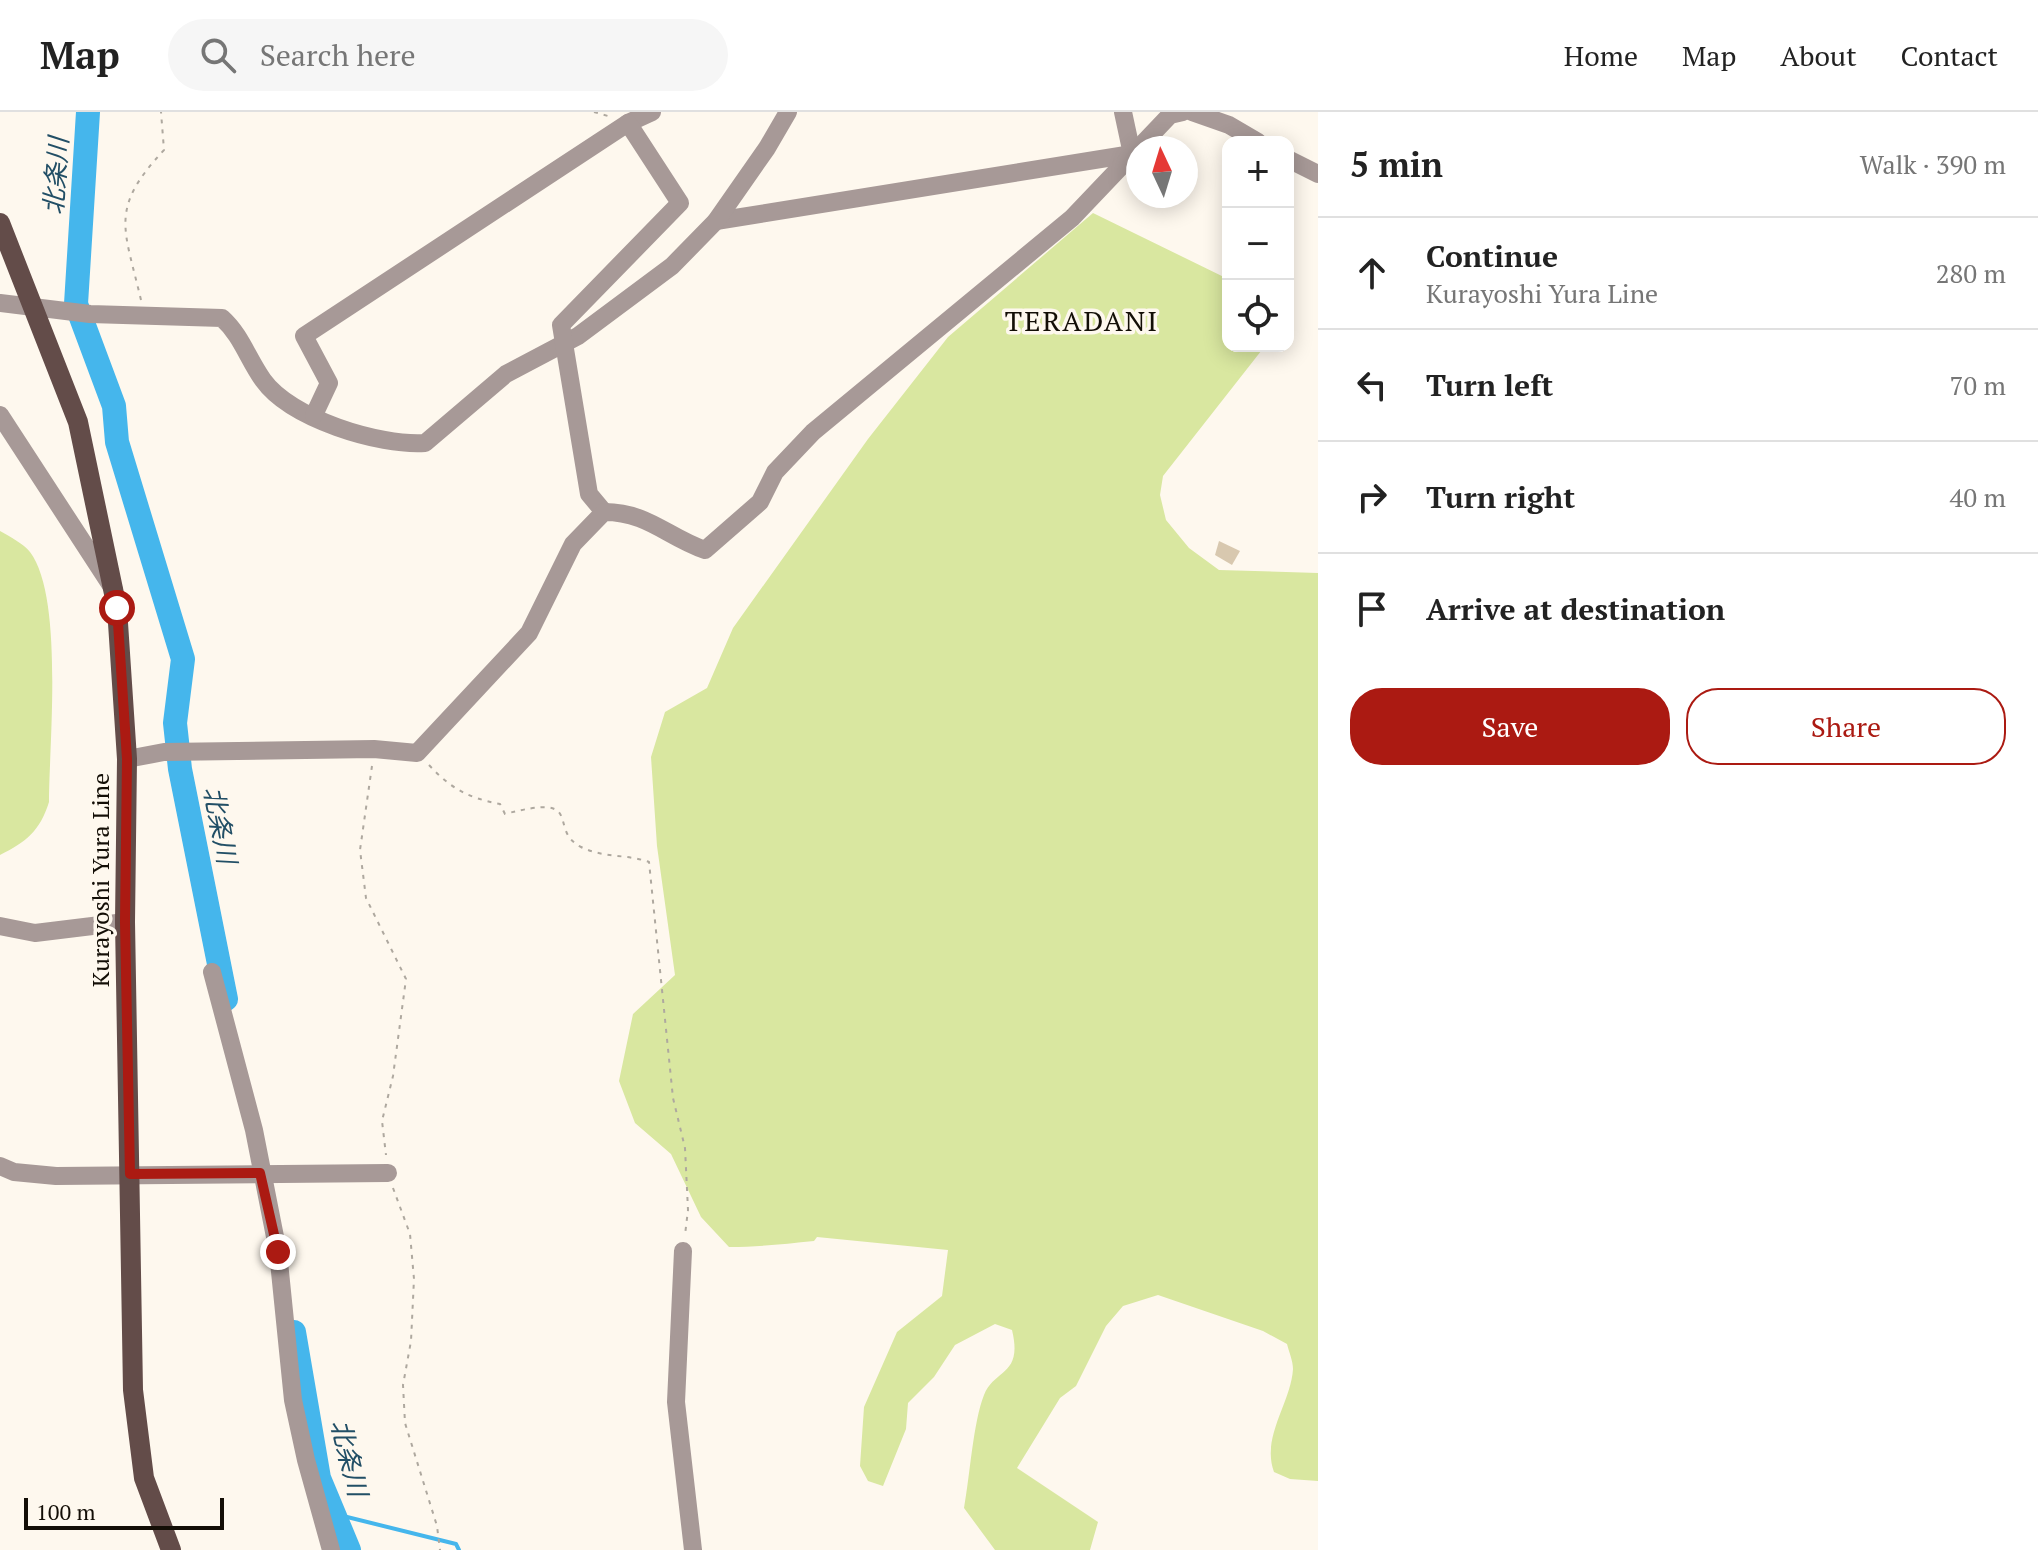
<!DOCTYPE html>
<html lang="en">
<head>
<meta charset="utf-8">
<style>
  :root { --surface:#fff; --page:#f6f6f6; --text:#222; --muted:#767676; --line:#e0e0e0; --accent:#ab1a12 }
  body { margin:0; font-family:"PT Serif","Noto Sans JP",serif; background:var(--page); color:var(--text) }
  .controls { position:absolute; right:24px; top:24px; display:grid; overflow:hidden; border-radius:16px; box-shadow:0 4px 20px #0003 }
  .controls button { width:72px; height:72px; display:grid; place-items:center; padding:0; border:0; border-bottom:2px solid var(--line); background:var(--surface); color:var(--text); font:40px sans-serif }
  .compass { position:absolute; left:1126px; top:24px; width:72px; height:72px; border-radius:50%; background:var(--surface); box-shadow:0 4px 20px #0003; rotate:356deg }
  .scale { position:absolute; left:24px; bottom:20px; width:200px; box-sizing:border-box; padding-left:8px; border:4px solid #130e06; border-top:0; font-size:22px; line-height:28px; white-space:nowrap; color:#130e06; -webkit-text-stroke:6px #fef8ee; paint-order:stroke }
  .stop { position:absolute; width:24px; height:24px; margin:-18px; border:6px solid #ab1a12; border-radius:50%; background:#fff }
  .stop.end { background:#ab1a12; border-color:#fff; box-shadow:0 2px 8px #0008 }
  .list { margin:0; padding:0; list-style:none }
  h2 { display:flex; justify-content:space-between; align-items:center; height:104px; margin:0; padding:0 32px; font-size:34px }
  h2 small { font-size:26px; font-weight:400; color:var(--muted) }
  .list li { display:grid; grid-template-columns:52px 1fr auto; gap:24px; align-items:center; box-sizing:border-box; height:112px; padding:0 32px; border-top:2px solid var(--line) }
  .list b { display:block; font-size:30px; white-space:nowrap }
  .list p { margin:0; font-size:26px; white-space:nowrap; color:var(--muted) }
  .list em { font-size:26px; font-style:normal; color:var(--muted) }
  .actions { display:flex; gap:16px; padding:24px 32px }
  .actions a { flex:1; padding:18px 0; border:2px solid var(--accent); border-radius:32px; text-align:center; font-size:28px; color:var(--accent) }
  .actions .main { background:var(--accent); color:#fff }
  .icon { flex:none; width:44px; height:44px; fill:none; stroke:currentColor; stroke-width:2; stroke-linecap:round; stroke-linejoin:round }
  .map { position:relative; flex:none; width:1318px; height:1438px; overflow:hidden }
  header { display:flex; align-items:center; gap:48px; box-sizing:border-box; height:112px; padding:0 40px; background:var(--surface); border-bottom:2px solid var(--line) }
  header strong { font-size:38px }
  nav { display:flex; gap:44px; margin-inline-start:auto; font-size:28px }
  .search { width:560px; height:72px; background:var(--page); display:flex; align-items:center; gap:20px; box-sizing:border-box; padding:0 28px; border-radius:44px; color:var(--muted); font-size:30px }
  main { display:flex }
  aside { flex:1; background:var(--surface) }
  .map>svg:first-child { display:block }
  .green { fill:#d9e7a0 }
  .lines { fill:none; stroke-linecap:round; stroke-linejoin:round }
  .stream { stroke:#45b6ec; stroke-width:4 }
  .river { stroke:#45b6ec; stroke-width:24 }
  .building { fill:#d8c8af }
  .path { stroke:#aea89f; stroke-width:2; stroke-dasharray:4 6; stroke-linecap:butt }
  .minor { stroke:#a79997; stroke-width:18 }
  .major { stroke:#634c49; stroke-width:20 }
  .route { stroke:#ab1a12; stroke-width:10 }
  .labels { text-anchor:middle; stroke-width:7; stroke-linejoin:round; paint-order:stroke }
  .street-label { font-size:24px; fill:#130e06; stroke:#fef8ee }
  .water-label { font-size:26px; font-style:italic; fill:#224f66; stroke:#fef8ee }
  .quarter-label { font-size:28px; letter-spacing:2px; fill:#130e06; stroke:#fef8ee }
</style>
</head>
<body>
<header>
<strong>Map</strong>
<div class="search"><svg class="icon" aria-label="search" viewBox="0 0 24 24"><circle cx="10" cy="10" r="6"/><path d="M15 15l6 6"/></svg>Search here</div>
<nav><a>Home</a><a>Map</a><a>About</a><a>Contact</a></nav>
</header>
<main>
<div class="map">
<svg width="1318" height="1438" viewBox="0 0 1318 1438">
  <rect width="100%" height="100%" fill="#fef8ee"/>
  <g class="green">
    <path d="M1093,101L1228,167V234H1265L1163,364L1160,383L1166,408L1189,436L1219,458L1318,461V1369L1290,1367L1274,1360C1261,1325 1291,1291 1293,1257C1293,1249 1289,1240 1287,1232L1263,1219L1158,1183L1123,1194L1106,1214L1076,1274L1060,1286L1017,1356L1098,1410L1090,1438H995L964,1396C970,1364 973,1311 984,1283C995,1256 1023,1264 1012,1218L995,1212L955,1233L934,1265L908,1291L906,1317L883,1374L868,1369L860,1354L864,1295L897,1220L942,1184L948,1138L817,1125L814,1129C785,1132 758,1135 729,1135L701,1105L671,1042L635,1011L619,969L633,902L675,863L657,734L651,645L665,600L707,576L733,516L868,327L948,225Z"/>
    <path d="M0,419C9,424 24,432 30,440C64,485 49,632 49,690C40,719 26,730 0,743Z"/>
  </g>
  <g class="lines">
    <polyline class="stream" points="331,1401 456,1432 459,1438"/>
    <g class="river">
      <polyline points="88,0 76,192 114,294 117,330 183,547 175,611 180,657 226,887"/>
      <polyline points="294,1220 319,1366 349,1438"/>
    </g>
  </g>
  <polygon class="building" points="1219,429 1240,439 1232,453 1215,443"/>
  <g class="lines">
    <g class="path">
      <polyline points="594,0 608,4"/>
      <path d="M141,188C124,115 109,97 164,38L161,0"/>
      <path d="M429,653C451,677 469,686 500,692L505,702C588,680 546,717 581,735C603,746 627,742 649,750L673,986L685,1036L688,1098L685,1123"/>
      <polyline points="372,654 360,738 366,786 406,867 393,964 382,1009 386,1043"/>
      <polyline points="393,1076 410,1122 414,1167 411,1229 403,1273 405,1311 437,1414 440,1438"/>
    </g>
    <g class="minor">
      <polyline points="1123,0 1132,42"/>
      <polyline points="1192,0 1229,13 1258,30"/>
      <polyline points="628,11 652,0"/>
      <polyline points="1288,47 1318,62"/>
      <polyline points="716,109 1132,42"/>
      <path d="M0,191L90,202L222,206C241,223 248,247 263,268C291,307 379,334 425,331L506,262L578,224L672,154L716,109L767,36L788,0"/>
      <polyline points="0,303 114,478"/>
      <polyline points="314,303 329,271 304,224 628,11 680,91 561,213 589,382 604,400"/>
      <path d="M127,647L164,640L374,637L417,641L529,521L573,432L604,400C648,400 667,425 705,438L760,390L775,360L813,320L1072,106L1170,3L1183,0"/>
      <polyline points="0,814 35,821 125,810"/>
      <polyline points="212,860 254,1018 278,1140 293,1288 306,1348 331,1438"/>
      <polyline points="0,1054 14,1060 56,1064 388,1061"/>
      <polyline points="683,1139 676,1290 693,1438"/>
    </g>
    <polyline class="major" points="0,111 78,310 117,496 127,647 125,810 133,1278 144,1366 171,1438"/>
  </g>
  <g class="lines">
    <polyline class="route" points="117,496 127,647 125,810 130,1062 260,1061 278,1140"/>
  </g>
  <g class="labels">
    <g class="street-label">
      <text transform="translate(101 768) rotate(-90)" y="8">Kurayoshi Yura Line</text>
    </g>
    <g class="water-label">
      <text transform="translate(56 64) rotate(-86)" y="9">北条川</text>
      <text transform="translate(220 713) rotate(79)" y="9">北条川</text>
      <text transform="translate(349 1346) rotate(76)" y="9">北条川</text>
    </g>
    <g class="quarter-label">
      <text x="1082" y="219">TERADANI</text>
    </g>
  </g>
</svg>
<div class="controls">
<button>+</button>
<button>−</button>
<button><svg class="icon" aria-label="locate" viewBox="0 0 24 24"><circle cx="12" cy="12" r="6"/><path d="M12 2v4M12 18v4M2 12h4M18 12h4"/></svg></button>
</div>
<svg class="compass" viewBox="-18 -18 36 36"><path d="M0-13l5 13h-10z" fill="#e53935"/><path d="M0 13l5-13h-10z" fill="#767676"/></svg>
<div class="scale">100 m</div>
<div class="stop" style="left:117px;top:496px"></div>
<div class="stop end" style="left:278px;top:1140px"></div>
</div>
<aside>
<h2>5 min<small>Walk · 390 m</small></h2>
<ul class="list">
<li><svg class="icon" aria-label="ahead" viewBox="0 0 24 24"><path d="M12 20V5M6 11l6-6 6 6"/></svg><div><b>Continue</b><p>Kurayoshi Yura Line</p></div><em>280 m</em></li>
<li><svg class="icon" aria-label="left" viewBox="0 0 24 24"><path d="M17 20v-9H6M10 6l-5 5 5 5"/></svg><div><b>Turn left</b></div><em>70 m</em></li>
<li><svg class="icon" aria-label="right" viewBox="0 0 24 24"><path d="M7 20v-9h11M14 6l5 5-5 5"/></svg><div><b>Turn right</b></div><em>40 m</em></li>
<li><svg class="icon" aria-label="arrive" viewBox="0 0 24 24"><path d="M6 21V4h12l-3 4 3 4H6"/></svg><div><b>Arrive at destination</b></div></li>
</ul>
<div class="actions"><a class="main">Save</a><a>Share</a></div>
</aside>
</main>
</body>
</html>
